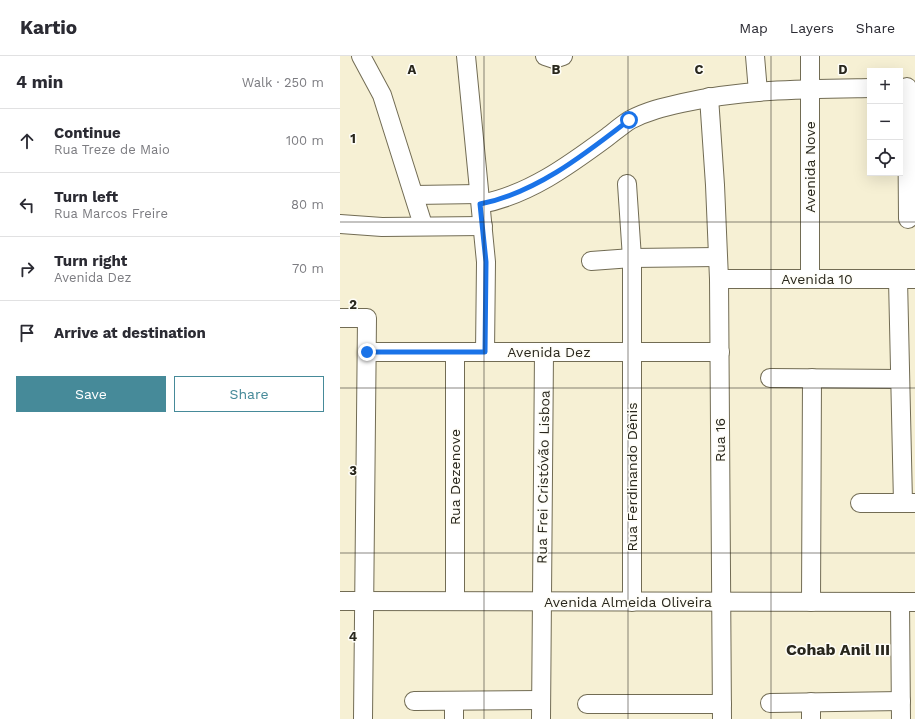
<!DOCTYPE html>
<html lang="en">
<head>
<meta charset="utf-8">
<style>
  :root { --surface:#fff; --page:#f2f2f3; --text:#2b2b33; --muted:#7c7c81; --line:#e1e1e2; --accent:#468a99 }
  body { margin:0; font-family:"Work Sans",sans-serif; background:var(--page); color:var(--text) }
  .controls { position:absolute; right:12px; top:12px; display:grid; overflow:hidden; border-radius:0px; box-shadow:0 4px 16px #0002 }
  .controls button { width:36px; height:36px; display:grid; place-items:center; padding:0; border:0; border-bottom:1px solid var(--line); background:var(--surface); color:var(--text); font:20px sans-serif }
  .stop { position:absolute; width:12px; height:12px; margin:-9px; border:3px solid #1a73e8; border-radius:50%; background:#fff }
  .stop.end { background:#1a73e8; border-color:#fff; box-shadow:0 1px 4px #0008 }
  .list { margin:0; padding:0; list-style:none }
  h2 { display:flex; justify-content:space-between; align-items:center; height:52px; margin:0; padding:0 16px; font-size:17px }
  h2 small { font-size:13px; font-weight:400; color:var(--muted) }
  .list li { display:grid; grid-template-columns:26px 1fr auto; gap:12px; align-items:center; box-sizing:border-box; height:64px; padding:0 16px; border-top:1px solid var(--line) }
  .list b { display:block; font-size:15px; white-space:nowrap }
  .list p { margin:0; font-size:13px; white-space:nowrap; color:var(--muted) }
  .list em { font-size:13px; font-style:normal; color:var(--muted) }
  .actions { display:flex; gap:8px; padding:12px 16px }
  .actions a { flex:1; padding:9px 0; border:1px solid var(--accent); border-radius:0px; text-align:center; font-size:14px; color:var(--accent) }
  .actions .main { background:var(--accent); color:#fff }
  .icon { flex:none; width:22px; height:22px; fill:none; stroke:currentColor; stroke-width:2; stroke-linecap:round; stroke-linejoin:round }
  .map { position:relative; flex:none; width:575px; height:663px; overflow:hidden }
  header { display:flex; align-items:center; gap:24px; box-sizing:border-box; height:56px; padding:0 20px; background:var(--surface); border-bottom:1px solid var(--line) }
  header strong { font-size:19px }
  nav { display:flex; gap:22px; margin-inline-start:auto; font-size:14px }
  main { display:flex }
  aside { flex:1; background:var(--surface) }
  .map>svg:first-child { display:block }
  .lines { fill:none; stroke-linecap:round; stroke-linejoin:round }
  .minor-casing { stroke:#726c54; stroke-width:20 }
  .minor { stroke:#fff; stroke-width:18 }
  .route { stroke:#1a73e8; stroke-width:5 }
  .grid { fill:none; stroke:#29271d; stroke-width:1; stroke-opacity:0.55 }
  .labels { text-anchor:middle; stroke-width:3; stroke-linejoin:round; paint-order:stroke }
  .street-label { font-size:14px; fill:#29271d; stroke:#fefdf7 }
  .quarter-label { font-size:16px; font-weight:bold; fill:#29271d; stroke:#fefdf7 }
  .grid-label { font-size:13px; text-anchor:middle; font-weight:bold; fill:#29271d; stroke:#fefdf7; stroke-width:3; stroke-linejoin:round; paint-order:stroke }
</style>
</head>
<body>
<header>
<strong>Kartio</strong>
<nav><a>Map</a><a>Layers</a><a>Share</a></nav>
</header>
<main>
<aside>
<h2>4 min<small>Walk · 250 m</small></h2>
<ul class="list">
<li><svg class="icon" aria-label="ahead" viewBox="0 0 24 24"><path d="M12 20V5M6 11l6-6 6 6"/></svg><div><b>Continue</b><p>Rua Treze de Maio</p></div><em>100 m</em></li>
<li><svg class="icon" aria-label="left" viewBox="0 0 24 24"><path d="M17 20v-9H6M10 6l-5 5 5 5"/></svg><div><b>Turn left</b><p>Rua Marcos Freire</p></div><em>80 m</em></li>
<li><svg class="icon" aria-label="right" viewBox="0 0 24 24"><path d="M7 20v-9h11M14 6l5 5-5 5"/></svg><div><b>Turn right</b><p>Avenida Dez</p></div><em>70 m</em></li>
<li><svg class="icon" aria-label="arrive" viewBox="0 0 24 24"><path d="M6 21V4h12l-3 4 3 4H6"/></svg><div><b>Arrive at destination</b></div></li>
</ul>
<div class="actions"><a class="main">Save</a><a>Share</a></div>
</aside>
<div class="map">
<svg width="575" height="663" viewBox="0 0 575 663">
  <rect width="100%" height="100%" fill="#f6f0d4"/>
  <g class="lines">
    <defs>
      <g id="minor">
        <polyline points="21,0 42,39 83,169"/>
        <polyline points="126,0 146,206 145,296"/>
        <polyline points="205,0 214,3 223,0"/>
        <polyline points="415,0 418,36"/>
        <polyline points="470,0 470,223"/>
        <polyline points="567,31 568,163"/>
        <polyline points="369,41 375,129 379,223 382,663"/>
        <polyline points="287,128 292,202 292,546"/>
        <polyline points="74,139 139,138"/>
        <path d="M141,148C188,139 228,110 266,82C274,76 282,69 290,64C307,55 324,51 342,47C404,33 467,33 530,32"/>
        <polyline points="0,168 42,171 143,170"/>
        <polyline points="251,205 292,202 377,201"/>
        <polyline points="379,223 575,223"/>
        <polyline points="558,223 563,447"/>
        <polyline points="0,262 27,262 23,663"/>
        <polyline points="27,296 380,296"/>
        <polyline points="430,322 560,323"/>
        <polyline points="520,447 574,447"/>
        <polyline points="0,545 575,546"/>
        <polyline points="115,545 115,296"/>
        <polyline points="471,546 472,322"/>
        <polyline points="560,546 561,663"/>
        <polyline points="74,645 201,644"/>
        <polyline points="430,647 561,645"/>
        <polyline points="247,648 382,648"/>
        <polyline points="114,663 114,645"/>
        <polyline points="201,663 204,296"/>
        <polyline points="471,663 471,646"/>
      </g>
    </defs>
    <use href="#minor" class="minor-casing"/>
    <use href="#minor" class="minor"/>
  </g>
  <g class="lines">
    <path class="route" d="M27,296H145L146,206L140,148C196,137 245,98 289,64"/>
  </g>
  <path class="grid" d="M144,0V663M288,0V663M431,0V663M0,166H575M0,332H575M0,497H575"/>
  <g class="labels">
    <g class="street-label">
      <text transform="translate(470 111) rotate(-90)" y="5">Avenida Nove</text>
      <text x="477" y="228">Avenida 10</text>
      <text x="209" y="301">Avenida Dez</text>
      <text transform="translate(380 384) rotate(-90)" y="5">Rua 16</text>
      <text transform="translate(115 421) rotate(-90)" y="5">Rua Dezenove</text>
      <text transform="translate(203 421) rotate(-89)" y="5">Rua Frei Cristóvão Lisboa</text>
      <text transform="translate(292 421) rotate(-90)" y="5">Rua Ferdinando Dênis</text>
      <text x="288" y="551">Avenida Almeida Oliveira</text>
    </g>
    <g class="quarter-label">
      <text x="498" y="599">Cohab Anil III</text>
    </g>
  </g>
  <g class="grid-label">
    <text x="72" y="18">A</text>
    <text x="216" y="18">B</text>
    <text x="359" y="18">C</text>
    <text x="503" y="18">D</text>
    <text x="13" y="87">1</text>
    <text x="13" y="253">2</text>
    <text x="13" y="419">3</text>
    <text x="13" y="585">4</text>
  </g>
</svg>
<div class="controls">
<button>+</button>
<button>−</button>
<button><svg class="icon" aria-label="locate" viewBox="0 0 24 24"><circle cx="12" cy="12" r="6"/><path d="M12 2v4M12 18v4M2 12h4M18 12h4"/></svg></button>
</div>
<div class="stop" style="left:289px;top:64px"></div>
<div class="stop end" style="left:27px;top:296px"></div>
</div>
</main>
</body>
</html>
